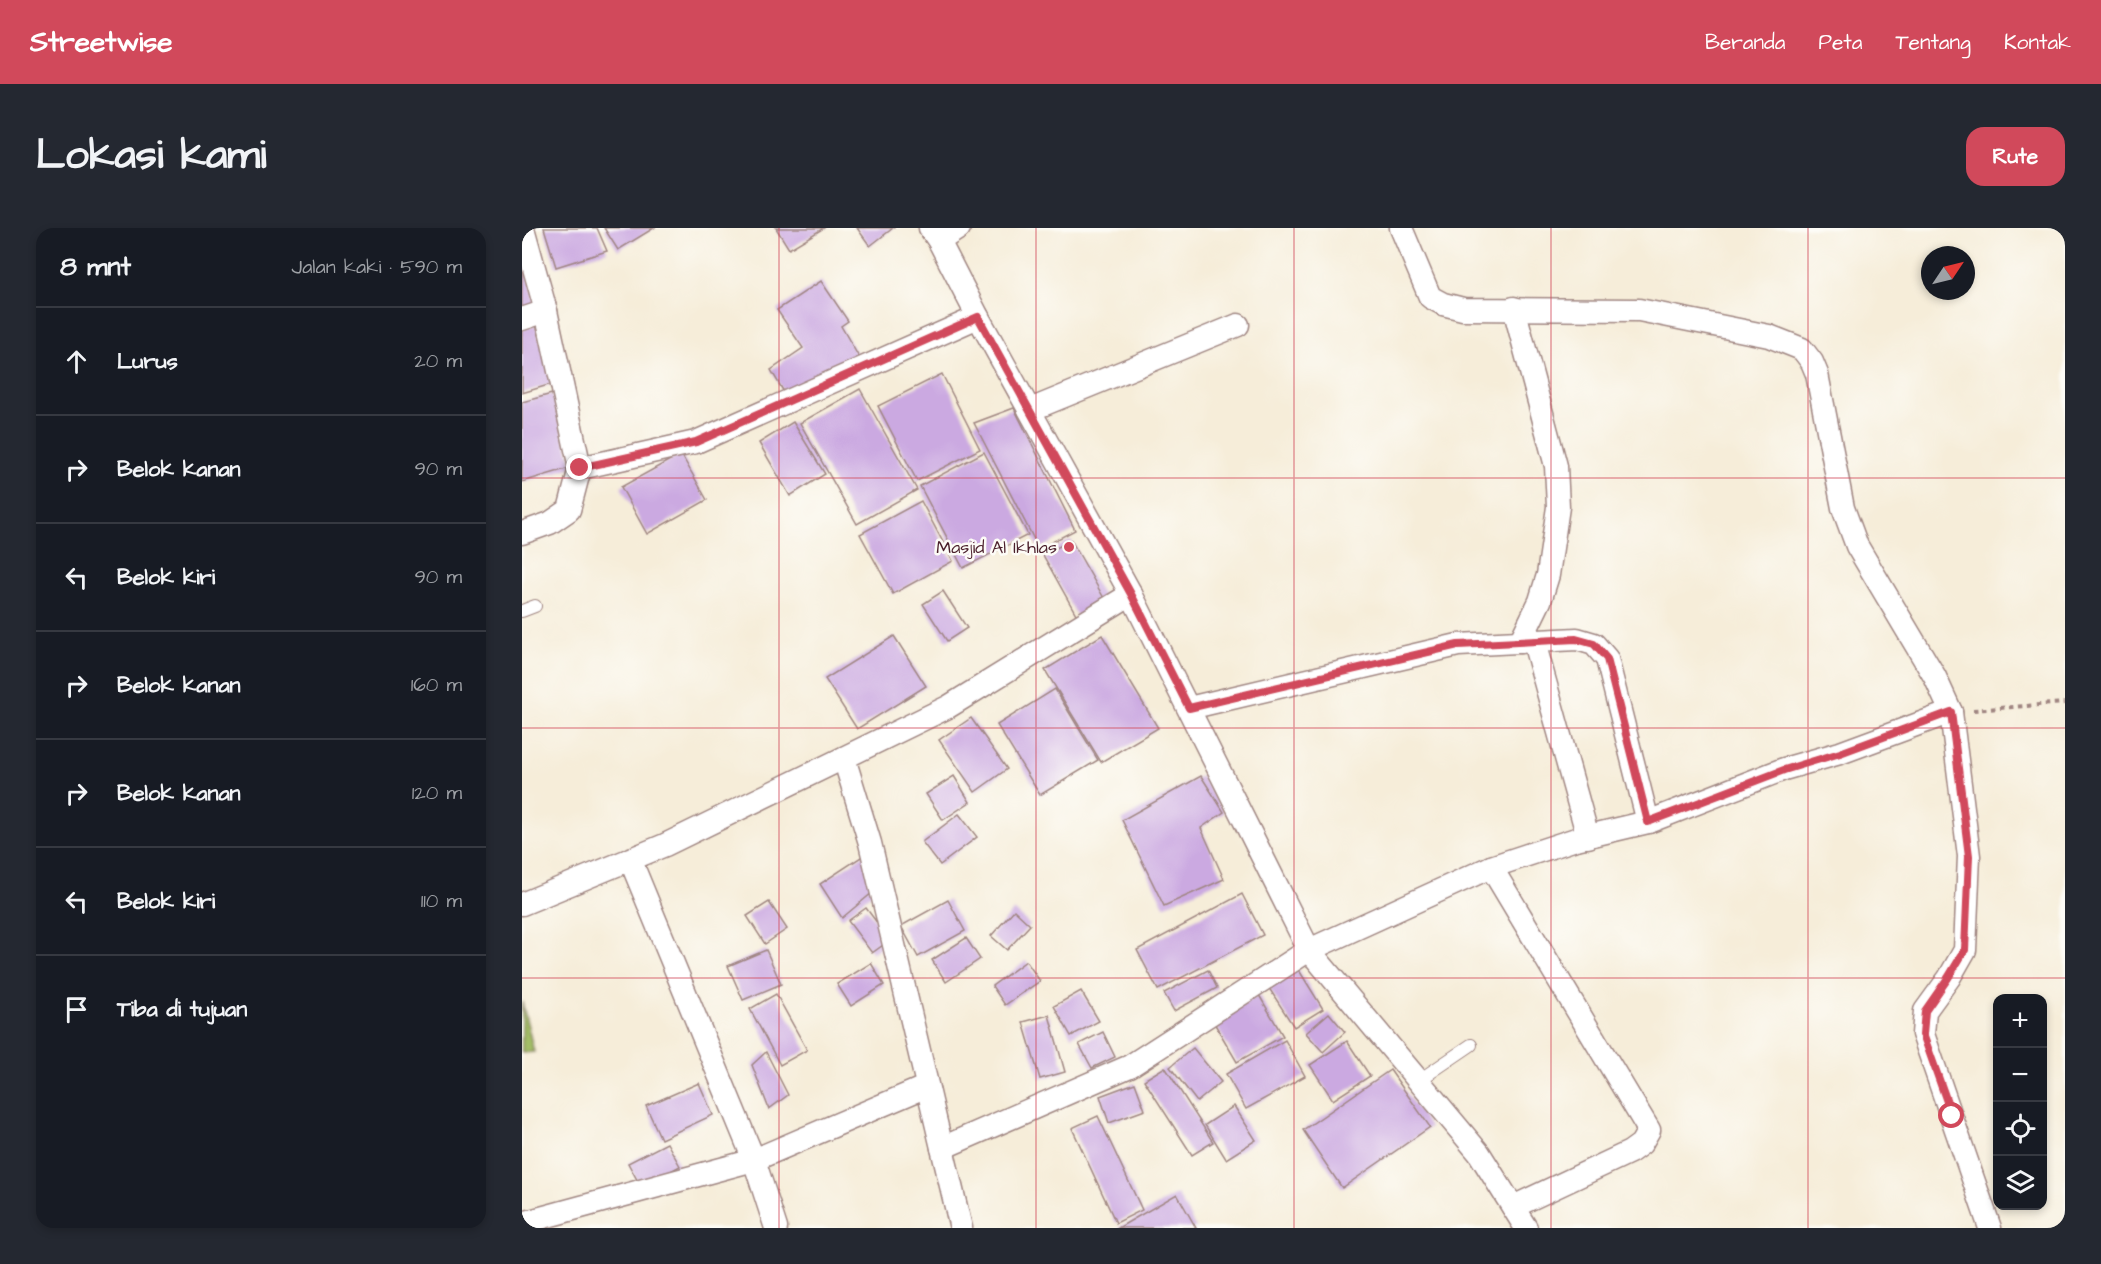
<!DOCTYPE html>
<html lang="id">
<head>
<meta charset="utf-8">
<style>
  :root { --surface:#171b24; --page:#242831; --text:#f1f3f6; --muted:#9ea1a6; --line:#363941; --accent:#d1495b }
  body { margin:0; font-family:"Architects Daughter",sans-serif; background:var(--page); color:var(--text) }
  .controls { position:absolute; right:18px; bottom:18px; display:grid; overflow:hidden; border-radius:12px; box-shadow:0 3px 9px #0003 }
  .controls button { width:54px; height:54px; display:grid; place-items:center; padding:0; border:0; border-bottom:2px solid var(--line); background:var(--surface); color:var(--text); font:30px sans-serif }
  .compass { position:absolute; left:1399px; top:18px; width:54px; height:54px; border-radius:50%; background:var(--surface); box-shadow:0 3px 9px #0003; rotate:55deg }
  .stop { position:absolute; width:18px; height:18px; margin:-14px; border:4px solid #d1495b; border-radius:50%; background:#fff }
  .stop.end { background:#d1495b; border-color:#fff; box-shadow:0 2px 6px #0008 }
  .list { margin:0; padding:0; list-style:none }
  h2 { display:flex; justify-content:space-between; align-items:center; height:78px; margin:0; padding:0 24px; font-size:26px }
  h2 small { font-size:20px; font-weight:400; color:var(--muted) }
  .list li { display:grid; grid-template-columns:39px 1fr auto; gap:18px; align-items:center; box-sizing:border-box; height:108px; padding:0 24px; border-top:2px solid var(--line) }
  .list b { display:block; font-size:22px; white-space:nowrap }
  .list em { font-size:20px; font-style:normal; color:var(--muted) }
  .icon { flex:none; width:33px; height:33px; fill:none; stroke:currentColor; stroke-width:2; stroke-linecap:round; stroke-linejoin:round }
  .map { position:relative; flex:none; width:1543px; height:1000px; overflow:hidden; border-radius:18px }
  header { display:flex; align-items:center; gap:36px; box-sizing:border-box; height:84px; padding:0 30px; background:var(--accent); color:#fff }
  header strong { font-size:28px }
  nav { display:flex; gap:33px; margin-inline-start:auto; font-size:21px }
  .intro { display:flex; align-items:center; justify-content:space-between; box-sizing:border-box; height:144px; padding:0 36px }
  h1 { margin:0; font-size:42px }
  .button { padding:15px 27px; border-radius:18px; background:var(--accent); color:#fff; font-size:21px; font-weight:700 }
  main { display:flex; gap:36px; padding:0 36px }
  aside { flex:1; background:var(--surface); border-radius:18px; box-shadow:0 3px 9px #0003 }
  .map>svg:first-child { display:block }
  .green { fill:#a3bf66; stroke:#766f48; stroke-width:1.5 }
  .building { fill:#cba9e1 }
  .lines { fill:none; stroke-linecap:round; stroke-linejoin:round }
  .lane-casing { stroke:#a08682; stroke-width:14 }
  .street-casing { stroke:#a08682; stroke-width:25 }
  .path { stroke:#a08682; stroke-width:4; stroke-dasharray:4.5 4.5; stroke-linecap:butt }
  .lane { stroke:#fff; stroke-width:12 }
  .street { stroke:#fff; stroke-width:22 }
  .route { stroke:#d1495b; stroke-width:8 }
  .grid { fill:none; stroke:#d1495b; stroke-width:1.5; stroke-opacity:0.55 }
  .poi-dot { fill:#d1495b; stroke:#fdfcf7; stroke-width:2 }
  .labels { text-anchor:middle; stroke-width:5; stroke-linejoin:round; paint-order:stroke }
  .poi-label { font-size:18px; fill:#4a1f2b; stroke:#fdfcf7; text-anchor:end }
</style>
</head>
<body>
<header>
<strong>Streetwise</strong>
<nav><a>Beranda</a><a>Peta</a><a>Tentang</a><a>Kontak</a></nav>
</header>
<div class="intro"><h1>Lokasi kami</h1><a class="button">Rute</a></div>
<main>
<aside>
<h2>8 mnt<small>Jalan kaki · 590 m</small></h2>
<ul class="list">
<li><svg class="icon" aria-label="ahead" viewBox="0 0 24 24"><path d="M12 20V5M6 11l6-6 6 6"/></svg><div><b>Lurus</b></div><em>20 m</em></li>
<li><svg class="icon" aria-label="right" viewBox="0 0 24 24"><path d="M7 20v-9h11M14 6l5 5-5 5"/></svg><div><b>Belok kanan</b></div><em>90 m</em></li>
<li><svg class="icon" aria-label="left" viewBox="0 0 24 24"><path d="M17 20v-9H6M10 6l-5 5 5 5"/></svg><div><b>Belok kiri</b></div><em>90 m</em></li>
<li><svg class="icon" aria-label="right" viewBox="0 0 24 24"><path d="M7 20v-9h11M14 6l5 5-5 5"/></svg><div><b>Belok kanan</b></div><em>160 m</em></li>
<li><svg class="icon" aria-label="right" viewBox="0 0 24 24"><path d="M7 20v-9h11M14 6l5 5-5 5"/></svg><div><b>Belok kanan</b></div><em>120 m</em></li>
<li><svg class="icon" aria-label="left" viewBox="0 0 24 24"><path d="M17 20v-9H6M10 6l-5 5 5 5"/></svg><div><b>Belok kiri</b></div><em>110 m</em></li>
<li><svg class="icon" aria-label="arrive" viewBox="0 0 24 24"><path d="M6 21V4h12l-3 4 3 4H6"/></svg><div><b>Tiba di tujuan</b></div></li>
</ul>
</aside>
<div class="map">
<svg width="1543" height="1000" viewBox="0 0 1543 1000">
  <rect width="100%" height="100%" fill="#fdfcf7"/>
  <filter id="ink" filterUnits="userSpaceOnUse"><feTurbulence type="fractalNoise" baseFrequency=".0167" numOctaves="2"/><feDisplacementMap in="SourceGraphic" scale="12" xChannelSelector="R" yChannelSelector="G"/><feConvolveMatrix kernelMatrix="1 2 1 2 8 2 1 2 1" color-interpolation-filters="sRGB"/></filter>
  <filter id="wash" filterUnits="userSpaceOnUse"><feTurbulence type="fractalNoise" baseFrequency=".008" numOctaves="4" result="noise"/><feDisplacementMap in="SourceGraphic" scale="24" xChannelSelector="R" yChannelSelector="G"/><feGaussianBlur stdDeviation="1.35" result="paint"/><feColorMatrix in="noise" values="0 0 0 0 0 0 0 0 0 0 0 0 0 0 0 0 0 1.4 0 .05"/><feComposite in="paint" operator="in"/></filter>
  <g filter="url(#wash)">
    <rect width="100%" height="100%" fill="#f6edd9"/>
    <polygon class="green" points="0,774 12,824 0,825"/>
    <g id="blocks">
      <g class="building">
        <polygon points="22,0 75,0 85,23 34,39"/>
        <polygon points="82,0 132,0 96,22"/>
        <polygon points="254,0 302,0 267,21"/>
        <polygon points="335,0 371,0 348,18"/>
        <polygon points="0,21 14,80 0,83"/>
        <polygon points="299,53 326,93 319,98 339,133 263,166 249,142 281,120 255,82"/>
        <polygon points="14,97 33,155 0,165 0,102"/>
        <polygon points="420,146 458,221 395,253 356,178"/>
        <polygon points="338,161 395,262 335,296 278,195"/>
        <polygon points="30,166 51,239 0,254 0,174"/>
        <polygon points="492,180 553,302 517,321 452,195"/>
        <polygon points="271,194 303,246 268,268 237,215"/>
        <polygon points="462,224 506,307 441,340 398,258"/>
        <polygon points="159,226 185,272 125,306 99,259"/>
        <polygon points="399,273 431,333 371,366 338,306"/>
        <polygon points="549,312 583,372 555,388 521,327"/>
        <polygon points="421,363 445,400 425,413 401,376"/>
        <polygon points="580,407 636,500 579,534 523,442"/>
        <polygon points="372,408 404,458 335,501 303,451"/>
        <polygon points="533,461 576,532 518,567 475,497"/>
        <polygon points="449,490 485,541 453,564 417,512"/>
        <polygon points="432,548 448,574 421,592 404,566"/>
        <polygon points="679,548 702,584 679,600 702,651 642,678 600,592"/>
        <polygon points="437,586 455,609 418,637 400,614"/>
        <polygon points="342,627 357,659 320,690 298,656"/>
        <polygon points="720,666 741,707 636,762 615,722"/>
        <polygon points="426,672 443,703 396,729 379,698"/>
        <polygon points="247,674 265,701 243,716 225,688"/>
        <polygon points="344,680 368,712 350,725 326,693"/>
        <polygon points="492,682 508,697 485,722 469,708"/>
        <polygon points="444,710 458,731 424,754 410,732"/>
        <polygon points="244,722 259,756 221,772 206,738"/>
        <polygon points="504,733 518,753 483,777 470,758"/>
        <polygon points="349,735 362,757 329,778 315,756"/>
        <polygon points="775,739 801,781 772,799 745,757"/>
        <polygon points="686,742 695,760 652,783 642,765"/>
        <polygon points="559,763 577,793 549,808 532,778"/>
        <polygon points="254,766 285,822 258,837 228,781"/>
        <polygon points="737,767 761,808 715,834 691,793"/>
        <polygon points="807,785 823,804 801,824 784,805"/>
        <polygon points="527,787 543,844 518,851 501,794"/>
        <polygon points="581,804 593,829 570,840 557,816"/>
        <polygon points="763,812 783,848 724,881 704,846"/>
        <polygon points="825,813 848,848 811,872 788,837"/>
        <polygon points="671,820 699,854 675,874 648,839"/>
        <polygon points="244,824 266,867 247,881 230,837"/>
        <polygon points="643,839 691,914 670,927 622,852"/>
        <polygon points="868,842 908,899 820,960 781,902"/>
        <polygon points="177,855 191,887 139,911 124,878"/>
        <polygon points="613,855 623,882 587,895 578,868"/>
        <polygon points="712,878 734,912 704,931 683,897"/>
        <polygon points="576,888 620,982 594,995 550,900"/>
        <polygon points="145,915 158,938 119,959 106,935"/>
        <polygon points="655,966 674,1000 596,1000"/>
      </g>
    </g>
  </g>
  <g filter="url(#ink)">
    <use href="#blocks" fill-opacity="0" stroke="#a08682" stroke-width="1.5"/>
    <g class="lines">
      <defs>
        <g id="lane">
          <polyline points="0,383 13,378"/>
          <polyline points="896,853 949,817"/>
        </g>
        <g id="street">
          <polyline points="408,0 417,13 456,89 609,366 787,722 957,925 1004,1000"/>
          <polyline points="879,0 908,69 921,76 941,81 1117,82 1247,108 1280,121 1290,134 1295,146 1321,280 1335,318 1413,449 1429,484 1447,628 1443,722 1427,750 1403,783 1401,806 1468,1000"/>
          <polyline points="417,13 437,0"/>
          <polyline points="992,80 1034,238 1036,279 1026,347 1018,373 998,414"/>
          <polyline points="0,91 24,83"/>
          <polyline points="508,182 716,97"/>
          <polyline points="58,240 174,214 456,89"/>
          <polyline points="0,305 28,295 47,282 58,240 24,83 1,0"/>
          <polyline points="1012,414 1066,609"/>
          <polyline points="667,480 936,417 1055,411 1072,416 1085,431 1126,594"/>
          <polyline points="322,530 348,615 420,920"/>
          <polyline points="108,631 232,932 254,1000"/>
          <polyline points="969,639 1127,902 1119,916 1108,924 991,979"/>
          <polyline points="0,676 143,617 426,479 609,366"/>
          <polyline points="0,995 232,932 405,858"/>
          <polyline points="439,1000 420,920 608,838 787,722 969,639 1054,611 1126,594 1262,541 1318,525 1429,484"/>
        </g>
      </defs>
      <use href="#lane" class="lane-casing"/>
      <use href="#street" class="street-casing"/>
      <polyline class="path" points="1451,482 1543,475"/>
      <use href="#lane" class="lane"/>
      <use href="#street" class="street"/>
    </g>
  </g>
  <g class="lines" filter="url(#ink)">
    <polyline class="route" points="58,240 174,214 456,89 609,366 667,480 936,417 1054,411 1072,416 1085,431 1126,594 1262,542 1318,525 1429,484 1447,628 1443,722 1426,750 1403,783 1401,806 1430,888"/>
  </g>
  <path class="grid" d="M257,0V1000M514,0V1000M772,0V1000M1029,0V1000M1286,0V1000M0,250H1543M0,500H1543M0,750H1543"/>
  <circle class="poi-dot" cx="547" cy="319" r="6"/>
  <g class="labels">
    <g class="poi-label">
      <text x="535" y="325">Masjid Al Ikhlas</text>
    </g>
  </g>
</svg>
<div class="controls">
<button>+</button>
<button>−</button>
<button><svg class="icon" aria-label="locate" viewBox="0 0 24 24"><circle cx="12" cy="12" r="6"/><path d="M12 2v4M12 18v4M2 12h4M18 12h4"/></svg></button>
<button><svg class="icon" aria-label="layers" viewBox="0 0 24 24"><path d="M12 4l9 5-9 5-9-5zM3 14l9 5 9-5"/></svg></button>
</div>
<svg class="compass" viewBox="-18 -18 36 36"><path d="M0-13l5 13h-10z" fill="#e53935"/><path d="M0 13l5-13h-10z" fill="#9ea1a6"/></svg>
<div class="stop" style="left:1430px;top:888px"></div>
<div class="stop end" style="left:58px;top:240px"></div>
</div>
</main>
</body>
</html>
